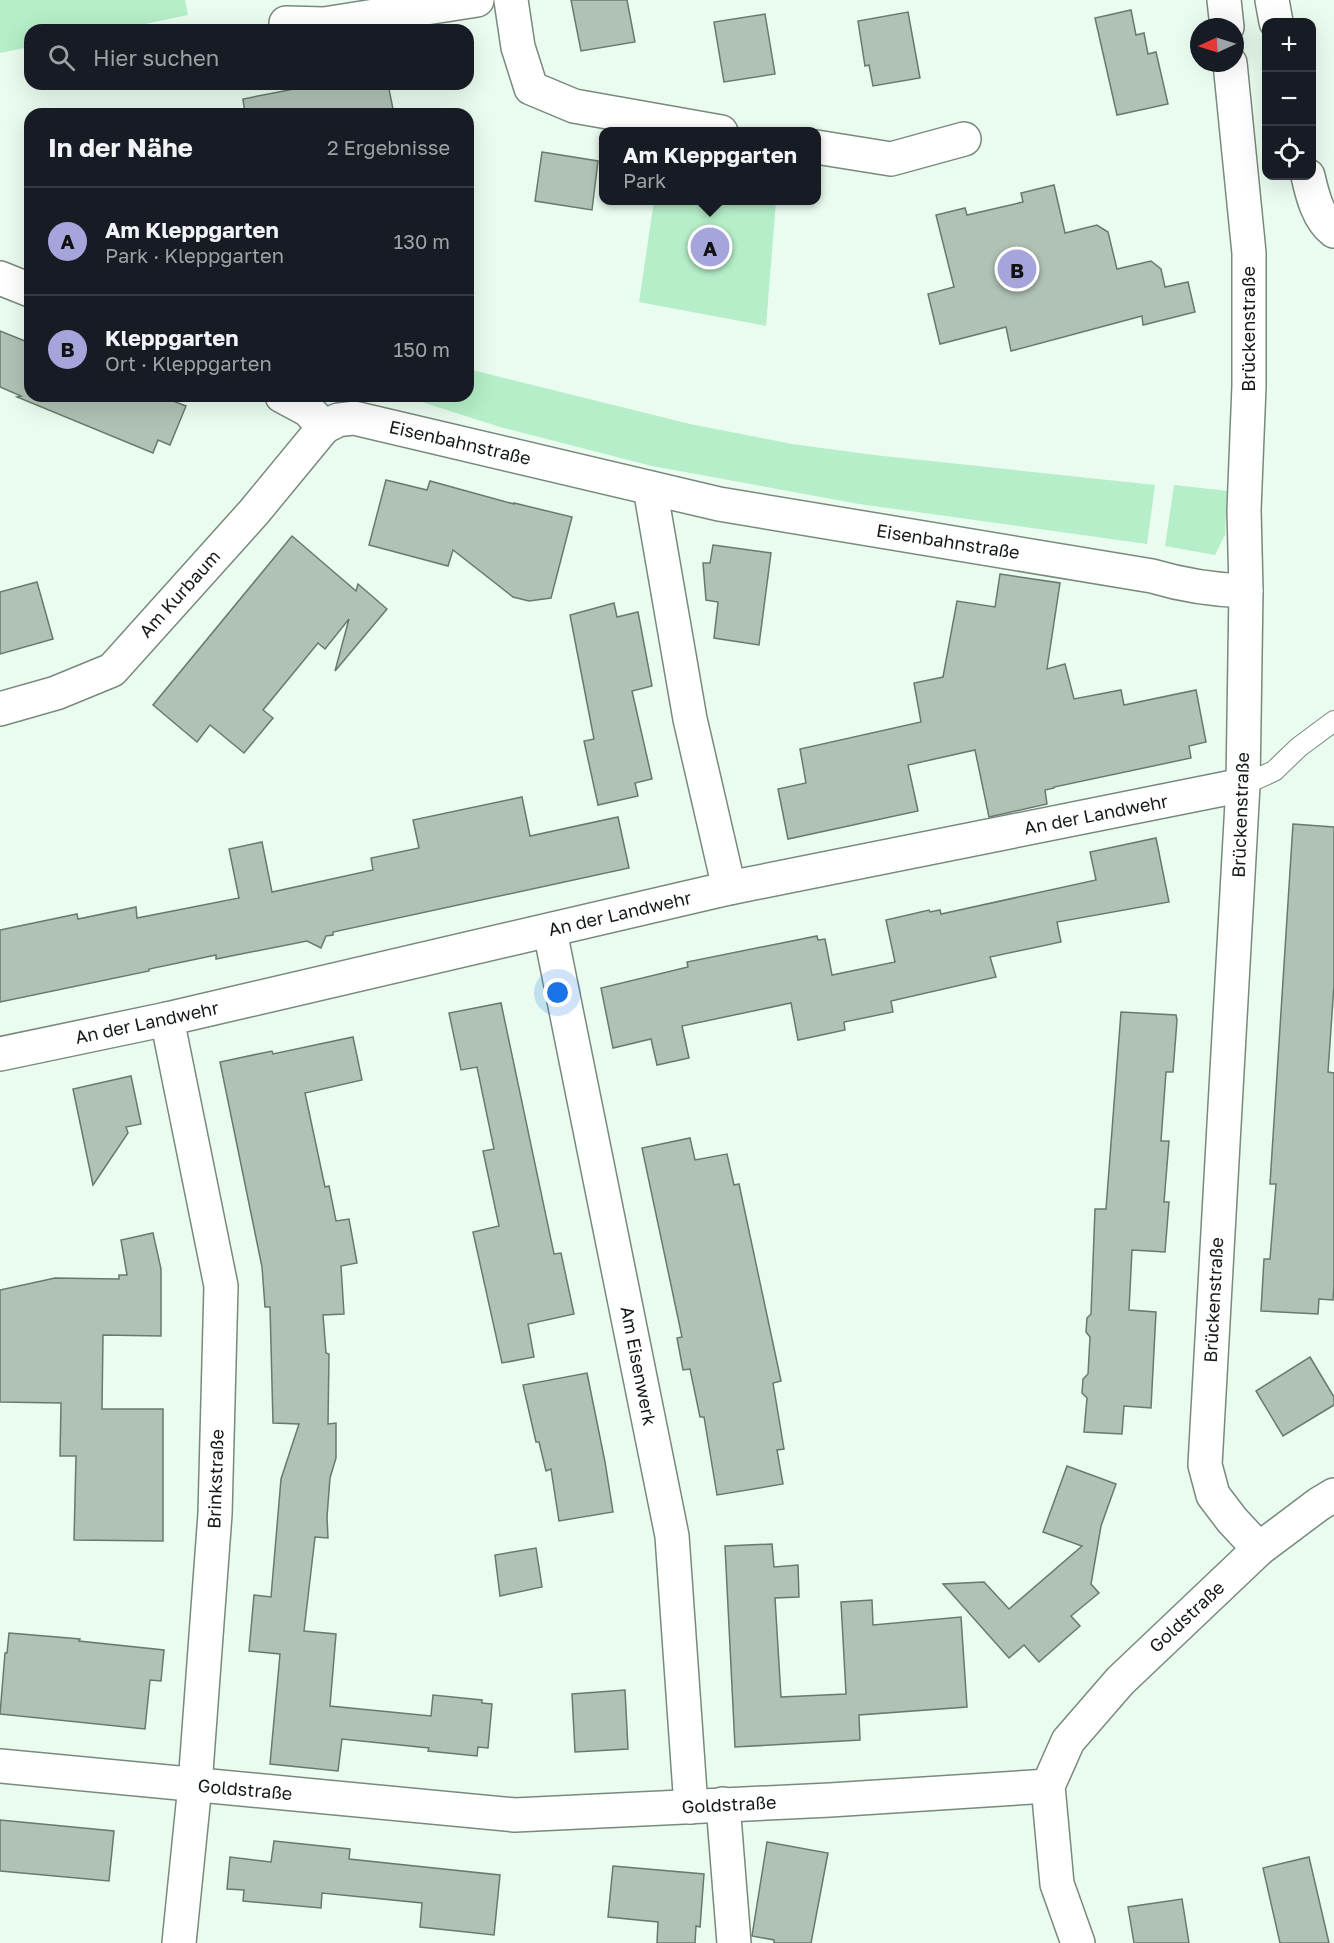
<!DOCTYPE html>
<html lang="de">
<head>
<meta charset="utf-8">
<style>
  :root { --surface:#171b24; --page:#242831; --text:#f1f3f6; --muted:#9ea1a6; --line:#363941; --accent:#a6a5db }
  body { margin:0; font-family:"Golos Text",sans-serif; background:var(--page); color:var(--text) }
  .controls { position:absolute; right:18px; top:18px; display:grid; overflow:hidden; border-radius:12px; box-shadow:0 6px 24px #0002 }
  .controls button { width:54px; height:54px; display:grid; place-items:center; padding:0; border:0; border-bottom:2px solid var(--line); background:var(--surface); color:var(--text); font:30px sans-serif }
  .compass { position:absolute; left:1190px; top:18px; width:54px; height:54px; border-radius:50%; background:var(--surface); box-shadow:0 6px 24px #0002; rotate:266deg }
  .you { position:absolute; left:558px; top:993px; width:21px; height:21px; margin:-15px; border:4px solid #fff; border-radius:50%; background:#1a73e8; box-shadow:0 0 0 9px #1a73e833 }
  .badge { display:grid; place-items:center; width:39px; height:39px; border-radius:50%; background:var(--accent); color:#111; font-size:20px; font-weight:700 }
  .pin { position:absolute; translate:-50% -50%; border:3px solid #fff; box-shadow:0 2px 6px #0006 }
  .popup { position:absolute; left:599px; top:127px; width:222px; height:78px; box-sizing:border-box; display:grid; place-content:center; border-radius:12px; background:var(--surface); filter:drop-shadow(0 2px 4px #0005); font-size:20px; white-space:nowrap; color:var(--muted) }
  .popup b { font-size:22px; color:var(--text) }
  .popup::after { content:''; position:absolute; left:50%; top:100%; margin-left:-12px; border:12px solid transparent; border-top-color:var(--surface) }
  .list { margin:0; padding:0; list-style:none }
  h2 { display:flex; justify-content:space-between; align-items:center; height:78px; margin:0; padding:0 24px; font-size:26px }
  h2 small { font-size:20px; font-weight:400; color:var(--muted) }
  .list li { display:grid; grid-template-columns:39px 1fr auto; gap:18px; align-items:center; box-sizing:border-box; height:108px; padding:0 24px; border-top:2px solid var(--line) }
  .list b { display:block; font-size:22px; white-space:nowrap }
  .list p { margin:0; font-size:20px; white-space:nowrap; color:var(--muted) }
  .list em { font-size:20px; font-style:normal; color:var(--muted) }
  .icon { flex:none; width:33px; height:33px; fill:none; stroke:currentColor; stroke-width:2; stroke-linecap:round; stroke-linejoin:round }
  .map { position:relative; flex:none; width:1334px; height:1943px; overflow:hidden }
  .search { position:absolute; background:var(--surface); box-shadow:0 6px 24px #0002; left:24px; top:24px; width:450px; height:66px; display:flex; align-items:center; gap:15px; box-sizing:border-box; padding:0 21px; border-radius:18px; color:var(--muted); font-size:22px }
  .panel { position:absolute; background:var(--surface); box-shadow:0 6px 24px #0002; left:24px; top:108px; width:450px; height:294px; border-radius:18px }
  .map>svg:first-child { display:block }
  .green { fill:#b5eec8 }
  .building { fill:#b0c2b5; stroke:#68796d; stroke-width:1.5 }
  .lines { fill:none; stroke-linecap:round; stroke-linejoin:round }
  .lane-casing { stroke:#78897d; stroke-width:22 }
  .street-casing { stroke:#78897d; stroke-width:36 }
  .lane { stroke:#fff; stroke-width:20 }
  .street { stroke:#fff; stroke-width:33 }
  .labels { text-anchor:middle; stroke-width:4.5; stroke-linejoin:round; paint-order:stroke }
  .street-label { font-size:18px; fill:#141a16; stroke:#fff }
</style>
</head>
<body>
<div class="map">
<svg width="1334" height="1943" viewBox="0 0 1334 1943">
  <rect width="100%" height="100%" fill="#e9fcef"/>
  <g class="green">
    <polygon points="0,0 185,0 188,15 116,30 30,30 30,47 0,53"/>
    <polygon points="654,201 776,201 766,326 639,302"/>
    <polygon points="468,369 690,424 792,444 874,455 1155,485 1147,544 859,504 652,466 500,427 403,396 468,396"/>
    <polygon points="1174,485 1227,491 1225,535 1215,555 1165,546"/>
  </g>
  <g class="building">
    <polygon points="571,0 627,0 635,42 581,51"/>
    <polygon points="1131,10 1136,35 1144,33 1148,54 1156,52 1168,104 1117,115 1095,18"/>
    <polygon points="908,12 920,78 873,86 869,65 865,66 858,21"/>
    <polygon points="765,14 775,74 724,82 714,22"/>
    <polygon points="320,84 388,84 394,114 245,114 243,99"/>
    <polygon points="542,152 598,161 592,210 535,201"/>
    <polygon points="1054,185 1065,233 1097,225 1108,232 1117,269 1151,261 1161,269 1165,287 1188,282 1195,312 1143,325 1142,316 1011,351 1006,327 940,344 928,294 954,287 936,215 965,208 967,215 1023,202 1021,193"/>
    <polygon points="0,331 30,343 30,396 160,396 186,406 170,445 158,440 153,453 17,397 21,396 0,387"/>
    <polygon points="386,480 427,490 430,481 514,504 514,503 572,517 551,598 529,601 513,597 453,550 448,566 369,545"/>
    <polygon points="292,536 356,591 358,584 387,609 335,671 349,619 325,649 318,643 263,710 273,718 244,753 210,725 197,742 153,705"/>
    <polygon points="713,545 771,553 759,645 714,638 718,602 706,600 703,563 710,563"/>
    <polygon points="1000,574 1060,583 1047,669 1065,664 1074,699 1121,690 1124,705 1196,690 1206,742 1189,746 1191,758 1054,787 1054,788 1045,790 1047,804 989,817 975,750 908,765 918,811 788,839 778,789 806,783 800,749 921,722 914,683 943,677 957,601 995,607"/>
    <polygon points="37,582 53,639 0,654 0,592"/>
    <polygon points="614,603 617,617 638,612 652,686 632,691 652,779 635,783 638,796 598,805 584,741 594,739 570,615"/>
    <polygon points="522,797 530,836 618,817 629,868 333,932 333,935 326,936 321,948 307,941 216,959 216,955 149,969 149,971 0,1002 0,930 77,914 78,919 136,907 137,918 239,898 229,849 262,842 272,892 373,870 371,858 419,848 413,820"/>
    <polygon points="1293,824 1334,827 1334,985 1328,1072 1334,1073 1334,1285 1333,1300 1319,1299 1318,1314 1261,1311 1264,1259 1270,1259 1276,1184 1270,1184"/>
    <polygon points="1156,838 1169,902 1057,922 1061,942 990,957 996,977 891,1001 893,1012 844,1022 845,1030 798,1040 791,1003 682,1026 689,1058 657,1065 651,1039 613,1048 601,988 688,967 687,962 817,936 818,940 825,939 832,975 895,962 886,920 929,910 930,912 940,910 941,914 1096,880 1090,852"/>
    <polygon points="501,1003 554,1254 561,1253 574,1314 528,1324 534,1357 502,1363 473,1232 499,1226 483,1151 494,1149 477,1067 461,1070 449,1013"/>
    <polygon points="1121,1012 1176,1015 1177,1020 1173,1072 1166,1072 1161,1141 1169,1141 1164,1202 1169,1202 1165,1252 1132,1250 1129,1310 1156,1312 1151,1408 1124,1406 1122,1434 1084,1432 1087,1398 1082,1393 1083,1379 1088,1374 1090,1337 1086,1332 1087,1318 1091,1314 1095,1209 1106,1209"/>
    <polygon points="353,1037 362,1080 305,1093 325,1187 329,1186 336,1221 349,1219 357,1263 341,1266 344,1314 323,1315 326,1353 329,1354 328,1424 336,1423 336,1458 330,1478 327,1517 328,1538 315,1537 304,1631 336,1634 330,1706 431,1716 433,1695 482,1700 482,1703 492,1704 488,1748 478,1747 477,1756 428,1751 429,1748 342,1739 338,1771 270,1764 280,1654 249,1651 254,1595 271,1597 281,1479 299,1424 273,1423 270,1307 265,1307 262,1267 220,1062 272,1051 273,1054"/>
    <polygon points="131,1076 141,1124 126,1127 128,1133 93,1185 73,1089"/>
    <polygon points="690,1138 695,1160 727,1154 734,1185 739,1184 781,1381 773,1383 784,1449 777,1450 783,1484 717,1495 704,1417 700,1417 690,1369 683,1370 677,1338 682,1337 642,1148"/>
    <polygon points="153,1233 161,1269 161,1336 103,1335 102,1409 163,1409 163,1541 74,1540 76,1456 60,1456 61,1403 0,1402 0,1290 55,1278 119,1279 119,1275 127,1275 121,1240"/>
    <polygon points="1310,1357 1334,1397 1334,1405 1283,1436 1256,1391"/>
    <polygon points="587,1373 605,1462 613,1512 559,1521 551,1469 546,1471 539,1442 536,1442 523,1385"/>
    <polygon points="1067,1466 1116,1484 1101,1526 1091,1584 1099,1593 1071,1616 1080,1626 1039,1662 1024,1645 1009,1658 943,1584 984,1582 1009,1609 1082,1546 1043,1532"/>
    <polygon points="772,1544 774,1567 798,1565 799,1597 775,1598 781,1697 846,1694 841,1602 872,1600 873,1625 961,1617 967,1707 859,1715 860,1740 735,1747 725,1546"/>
    <polygon points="536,1548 542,1587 500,1596 495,1555"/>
    <polygon points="9,1633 80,1639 79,1641 164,1650 161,1681 150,1680 145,1729 0,1714 5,1653 7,1653"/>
    <polygon points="625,1690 628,1749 575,1752 572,1694"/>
    <polygon points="0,1820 114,1831 109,1881 0,1871"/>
    <polygon points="274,1841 350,1849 349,1859 500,1875 494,1935 420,1927 422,1903 322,1893 321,1908 243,1901 244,1890 227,1889 230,1857 271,1862"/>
    <polygon points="767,1842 828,1853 811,1943 774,1943 774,1940 752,1936"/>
    <polygon points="1309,1857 1329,1943 1280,1943 1263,1868"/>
    <polygon points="613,1866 704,1874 700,1927 696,1926 695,1943 657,1943 658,1922 608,1917"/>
    <polygon points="1182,1899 1189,1943 1134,1943 1128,1907"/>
  </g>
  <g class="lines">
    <defs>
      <polyline id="lane" points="1243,785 1274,771 1299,747 1334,721"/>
      <g id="street">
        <polyline points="511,0 518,47 531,88 574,106 721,132"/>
        <polyline points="1224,0 1227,27"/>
        <polyline points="1272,0 1276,22"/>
        <polyline points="286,23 324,24 477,0"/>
        <polyline points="1230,63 1249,253 1249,386 1244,510 1246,591 1243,785 1205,1465 1213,1495 1232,1520 1259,1549"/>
        <polyline points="816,147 891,159 964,139"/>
        <path d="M1308,176C1312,194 1318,219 1334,231"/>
        <polyline points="0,278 30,290"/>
        <path d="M282,396L308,410L324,427L338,420L354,418L719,504L1152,576C1182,585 1215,590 1246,591"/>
        <polyline points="650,488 690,719 729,888"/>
        <polyline points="0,709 56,693 112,670 254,512 324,427"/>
        <polyline points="550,931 672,1536 691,1807"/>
        <polyline points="167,1019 221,1286 215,1514 195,1785 179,1943"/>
        <polyline points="0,1054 167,1019 729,888 1243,785"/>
        <polyline points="0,1766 515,1815 830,1800 1048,1786"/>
        <polyline points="723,1804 734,1943"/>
        <polyline points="1078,1943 1057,1884 1048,1786 1068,1741 1120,1681 1259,1549 1319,1504 1334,1495"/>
      </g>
    </defs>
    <use href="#lane" class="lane-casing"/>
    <use href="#street" class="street-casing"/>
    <use href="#lane" class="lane"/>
    <use href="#street" class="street"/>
  </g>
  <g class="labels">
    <g class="street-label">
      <text transform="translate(1249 329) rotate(-90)" y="6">Brückenstraße</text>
      <text transform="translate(460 443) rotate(13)" y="6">Eisenbahnstraße</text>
      <text transform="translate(948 542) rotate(9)" y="6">Eisenbahnstraße</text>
      <text transform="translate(180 594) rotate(-48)" y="6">Am Kurbaum</text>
      <text transform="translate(1096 815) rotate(-11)" y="6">An der Landwehr</text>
      <text transform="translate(1241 815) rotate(-88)" y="6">Brückenstraße</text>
      <text transform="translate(620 914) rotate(-13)" y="6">An der Landwehr</text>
      <text transform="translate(147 1023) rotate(-12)" y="6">An der Landwehr</text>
      <text transform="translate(1214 1300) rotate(-87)" y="6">Brückenstraße</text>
      <text transform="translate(638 1366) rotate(79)" y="6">Am Eisenwerk</text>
      <text transform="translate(216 1479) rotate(-88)" y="6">Brinkstraße</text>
      <text transform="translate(1187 1617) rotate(-43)" y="6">Goldstraße</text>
      <text transform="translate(245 1790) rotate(5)" y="6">Goldstraße</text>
      <text transform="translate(729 1805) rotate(-3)" y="6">Goldstraße</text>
    </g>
  </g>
</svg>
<div class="controls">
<button>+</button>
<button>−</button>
<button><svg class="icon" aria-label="locate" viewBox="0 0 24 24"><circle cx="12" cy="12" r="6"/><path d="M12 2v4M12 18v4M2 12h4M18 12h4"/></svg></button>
</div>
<svg class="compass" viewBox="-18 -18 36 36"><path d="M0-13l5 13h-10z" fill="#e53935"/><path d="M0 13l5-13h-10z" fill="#9ea1a6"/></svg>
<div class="you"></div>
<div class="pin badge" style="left:710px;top:247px">A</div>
<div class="popup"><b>Am Kleppgarten</b>Park</div>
<div class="pin badge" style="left:1017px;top:269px">B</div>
<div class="search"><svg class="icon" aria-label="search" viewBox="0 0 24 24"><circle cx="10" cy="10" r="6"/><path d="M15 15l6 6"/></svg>Hier suchen</div>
<section class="panel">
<h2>In der Nähe<small>2 Ergebnisse</small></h2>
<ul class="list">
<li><span class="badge">A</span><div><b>Am Kleppgarten</b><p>Park · Kleppgarten</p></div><em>130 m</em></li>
<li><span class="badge">B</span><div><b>Kleppgarten</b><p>Ort · Kleppgarten</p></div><em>150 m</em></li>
</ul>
</section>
</div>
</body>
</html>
